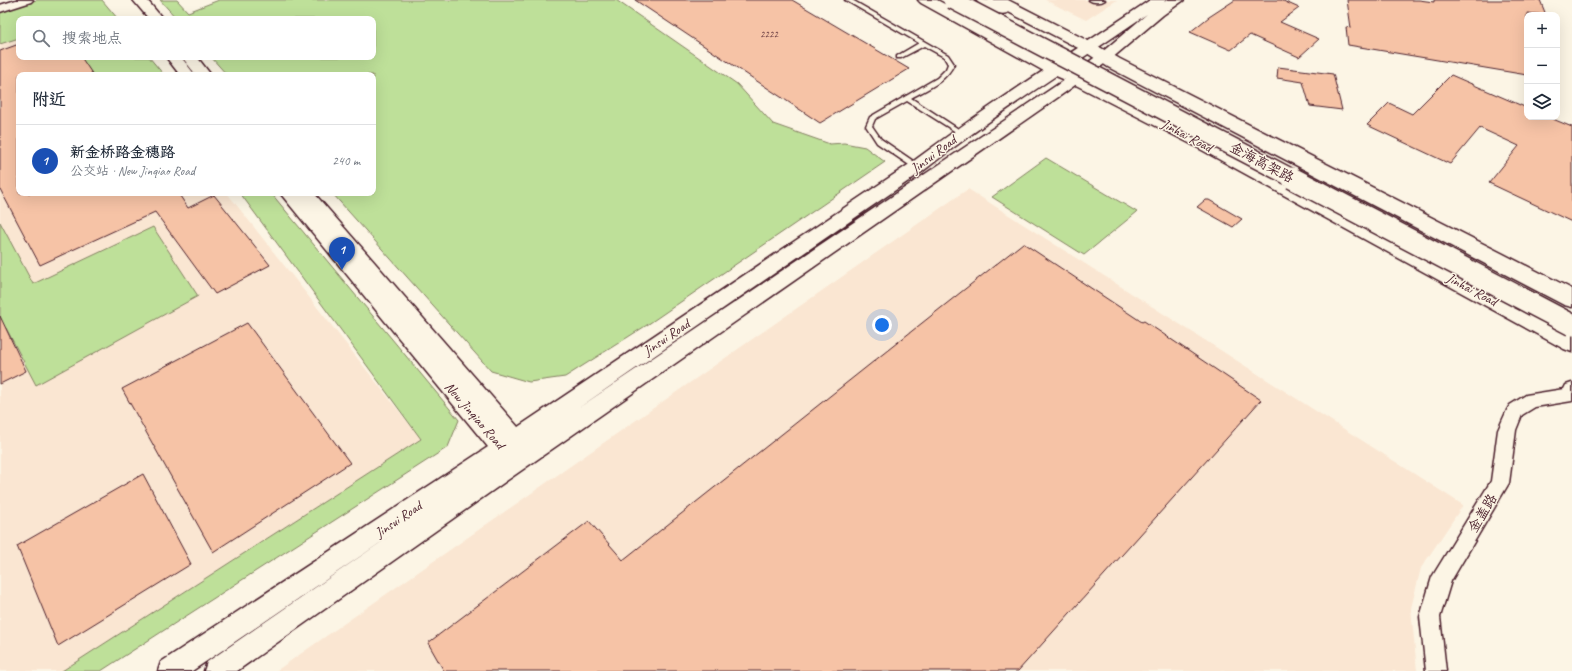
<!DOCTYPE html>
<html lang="zh">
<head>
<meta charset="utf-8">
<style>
  :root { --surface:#fff; --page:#f2f2f3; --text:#1f2937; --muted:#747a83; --line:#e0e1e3; --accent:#1a73e8 }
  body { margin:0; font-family:Caveat,"LXGW WenKai TC",sans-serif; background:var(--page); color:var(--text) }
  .controls { position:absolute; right:12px; top:12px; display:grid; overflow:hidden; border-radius:8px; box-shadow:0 4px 16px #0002 }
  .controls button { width:36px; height:36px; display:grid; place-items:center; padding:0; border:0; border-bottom:1px solid var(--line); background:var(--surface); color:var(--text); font:20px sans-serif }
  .you { position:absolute; left:882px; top:325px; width:14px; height:14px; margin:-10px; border:3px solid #fff; border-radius:50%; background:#1a73e8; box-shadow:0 0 0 6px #1a73e833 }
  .badge { display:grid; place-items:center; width:26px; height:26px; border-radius:50%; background:var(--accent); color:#fff; font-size:13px; font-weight:700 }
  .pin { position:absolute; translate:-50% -33px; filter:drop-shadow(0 1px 2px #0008) }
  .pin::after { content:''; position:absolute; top:21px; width:14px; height:12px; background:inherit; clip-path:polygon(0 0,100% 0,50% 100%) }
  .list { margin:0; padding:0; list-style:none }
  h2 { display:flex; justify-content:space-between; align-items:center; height:52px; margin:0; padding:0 16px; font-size:17px }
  h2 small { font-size:13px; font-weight:400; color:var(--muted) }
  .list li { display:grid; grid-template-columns:26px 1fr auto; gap:12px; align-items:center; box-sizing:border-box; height:72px; padding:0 16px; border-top:1px solid var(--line) }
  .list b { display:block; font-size:15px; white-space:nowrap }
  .list p { margin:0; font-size:13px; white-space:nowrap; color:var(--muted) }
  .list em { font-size:13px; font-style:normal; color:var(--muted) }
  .icon { flex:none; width:22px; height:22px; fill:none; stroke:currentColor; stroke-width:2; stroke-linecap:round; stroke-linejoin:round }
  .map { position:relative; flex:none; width:1572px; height:671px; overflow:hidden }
  .search { position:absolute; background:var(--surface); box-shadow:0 4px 16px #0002; left:16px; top:16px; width:360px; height:44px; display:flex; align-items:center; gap:10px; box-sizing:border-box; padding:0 14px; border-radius:8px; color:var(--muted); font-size:15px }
  .panel { position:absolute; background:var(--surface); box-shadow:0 4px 16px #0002; left:16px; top:72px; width:360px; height:124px; border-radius:8px }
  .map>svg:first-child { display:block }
  .built { fill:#fae6d2 }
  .green { fill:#bee099; stroke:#848062 }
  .building { fill:#f6c3a6; stroke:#4a1f2b }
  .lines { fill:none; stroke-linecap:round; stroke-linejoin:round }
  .service-casing { stroke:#4a1f2b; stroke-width:3 }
  .minor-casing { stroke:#4a1f2b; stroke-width:3 }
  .tertiary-casing { stroke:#4a1f2b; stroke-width:3 }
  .primary-casing { stroke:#4a1f2b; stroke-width:3 }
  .trunk-casing { stroke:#4a1f2b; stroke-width:3 }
  .service { fill:#fcf5e5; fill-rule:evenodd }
  .minor { fill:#fcf5e5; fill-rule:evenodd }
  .tertiary { fill:#fcf5e5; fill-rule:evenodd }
  .primary { fill:#fcf5e5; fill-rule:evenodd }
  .trunk { fill:#fcf5e5; fill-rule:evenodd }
  .trunk-bridge-far1-casing { stroke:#4a1f2b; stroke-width:20; stroke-linecap:butt }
  .trunk-bridge-casing { stroke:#4a1f2b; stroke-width:24; stroke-linecap:butt }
  .trunk-bridge-far1 { stroke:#fcf5e5; stroke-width:17 }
  .trunk-bridge { stroke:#fcf5e5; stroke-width:21 }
  .labels { text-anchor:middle; stroke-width:3; stroke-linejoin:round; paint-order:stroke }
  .far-number-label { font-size:10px; fill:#75484a }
  .street-label { font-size:14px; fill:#4a1f2b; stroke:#fcf5e5 }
</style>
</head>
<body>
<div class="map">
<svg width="1572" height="671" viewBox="0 0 1572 671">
  <rect width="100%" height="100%" fill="#fcf5e5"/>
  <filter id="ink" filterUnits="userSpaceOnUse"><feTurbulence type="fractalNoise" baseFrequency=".025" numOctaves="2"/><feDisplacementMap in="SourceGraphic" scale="8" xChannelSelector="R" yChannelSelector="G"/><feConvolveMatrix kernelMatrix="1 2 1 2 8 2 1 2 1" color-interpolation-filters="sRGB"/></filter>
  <g filter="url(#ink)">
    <g class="built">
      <polygon points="62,0 91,19 19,19 19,193 227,193 421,439 65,671 0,671 0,21"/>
      <polygon points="1045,0 1117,0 1086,20"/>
      <polygon points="968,189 1463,505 1421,568 1411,608 1417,671 276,671"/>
    </g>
    <g class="green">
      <polygon points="37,0 102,0 118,19 19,19 19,38 0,44 0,9 19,3"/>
      <polygon points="160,0 177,0 188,12 219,0 616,0 737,84 773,124 830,144 844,143 865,147 885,162 647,325 565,377 529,382 491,371 332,193 373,193 373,75 227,75 211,57 373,57 373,19 177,19"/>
      <polygon points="78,57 149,57 164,75 92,75"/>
      <polygon points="1046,158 1137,212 1084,255 992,197"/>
      <polygon points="240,193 271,193 459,420 448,447 101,671 62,671 421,439"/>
      <polygon points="0,222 33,284 153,227 198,296 36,385 6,328 0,330"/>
    </g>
    <g class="building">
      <polygon points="635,0 792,0 909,69 820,123"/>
      <polygon points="1235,0 1281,0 1299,8 1280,22 1319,39 1299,57 1250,35 1231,50 1190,32 1209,17"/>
      <polygon points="1347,0 1419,0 1434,2 1434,0 1540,0 1546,15 1527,13 1527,75 1348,45 1346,27 1351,28"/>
      <polygon points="19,44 19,57 81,57 93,75 19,75 19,193 178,193 188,208 214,195 270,265 215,294 155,212 40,265 0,189 0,51"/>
      <polygon points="1278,67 1333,74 1342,110 1310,106 1303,82 1277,78"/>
      <polygon points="1451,75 1527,108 1527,117 1548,117 1572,127 1572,222 1489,183 1519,146 1480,128 1450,164 1367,125 1389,103 1412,114"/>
      <polygon points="1205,200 1209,200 1242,219 1233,227 1197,207"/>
      <polygon points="1023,243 1142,322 1144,321 1261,400 1018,671 444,671 428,643 589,521 623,560"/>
      <polygon points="0,316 26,371 0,384"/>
      <polygon points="247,323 350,463 213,552 122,389"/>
      <polygon points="143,474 191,564 58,646 17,546"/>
    </g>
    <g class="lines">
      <defs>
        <g id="service">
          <path d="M845,0H852L948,55L954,64C946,82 927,89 911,98L963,132V134H959L907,101L875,119L872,126L881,139L919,165V169H915L877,143L866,126L870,117L937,78L946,69L948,64L944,57L924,46L901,58H897V56L919,43Z"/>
          <path d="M1089,0H1105C1101,3 1093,3 1089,0Z"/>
        </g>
        <g id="minor">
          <polygon points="16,0 33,0 31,2 0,12 0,5"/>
          <polygon points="1572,383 1572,401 1535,407 1522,415 1516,430 1509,483 1451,581 1440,617 1446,671 1426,671 1420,617 1432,577 1491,481 1498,430 1507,410 1510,405 1526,395 1564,389 1566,385"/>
        </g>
        <g id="tertiary">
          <polygon points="133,0 147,0 163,19 149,19"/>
          <path d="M1150,0H1166L1164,2L1168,0H1184L1163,15L1111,59L1067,91L509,479L237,671H204L207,662L396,532L192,671H158L161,662L488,447L280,193H314L518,427L911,163C988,105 1070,54 1150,0ZM1147,14L1101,53L1057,85L577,409L923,171C995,114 1072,66 1147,14Z"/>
          <polygon points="166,57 181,57 195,75 180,75"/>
          <polygon points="182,57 197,57 211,75 196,75"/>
        </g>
        <g id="primary">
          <polygon points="918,0 937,0 1054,62 1082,74 1203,136 1572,333 1572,352 1564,349 1191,144 1070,82 1042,70 921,3"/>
          <polygon points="988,0 1008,0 1096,45 1120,59 1572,289 1572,307 1564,305 1108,67 1084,51 991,3"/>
        </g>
        <path id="trunk" d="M976,0C988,0 1002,0 1010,10L1007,13C998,16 982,8 976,0Z"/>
      </defs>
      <use href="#service" class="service-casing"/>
      <use href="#minor" class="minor-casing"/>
      <use href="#tertiary" class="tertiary-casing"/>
      <use href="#primary" class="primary-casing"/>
      <use href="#trunk" class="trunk-casing"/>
      <use href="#service" class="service"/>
      <use href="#minor" class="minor"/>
      <use href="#tertiary" class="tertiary"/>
      <use href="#primary" class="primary"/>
      <use href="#trunk" class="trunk"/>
      <defs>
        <polyline id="trunk-bridge-far1" points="952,0 1294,179"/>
        <polyline id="trunk-bridge" points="1292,178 1572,325"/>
      </defs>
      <use href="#trunk-bridge-far1" class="trunk-bridge-far1-casing"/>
      <use href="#trunk-bridge" class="trunk-bridge-casing"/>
      <use href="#trunk-bridge-far1" class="trunk-bridge-far1"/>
      <use href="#trunk-bridge" class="trunk-bridge"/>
    </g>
  </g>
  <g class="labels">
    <g class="far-number-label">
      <text x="769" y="38">2222</text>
    </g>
    <g class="street-label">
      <text transform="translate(1187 135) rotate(28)" y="5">Jinhai Road</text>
      <text transform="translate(933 154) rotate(-37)" y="5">Jinsui Road</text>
      <text transform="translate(1262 162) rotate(28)" y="5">金海高架路</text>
      <text transform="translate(1472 289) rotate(28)" y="5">Jinhai Road</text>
      <text transform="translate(666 337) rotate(-34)" y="5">Jinsui Road</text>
      <text transform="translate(475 415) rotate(49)" y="5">New Jinqiao Road</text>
      <text transform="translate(1482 513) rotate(-59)" y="5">金盖路</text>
      <text transform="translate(398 519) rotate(-34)" y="5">Jinsui Road</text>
    </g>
  </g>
</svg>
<div class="controls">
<button>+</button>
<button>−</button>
<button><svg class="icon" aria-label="layers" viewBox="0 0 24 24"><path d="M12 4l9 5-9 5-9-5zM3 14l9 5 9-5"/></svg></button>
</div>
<div class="you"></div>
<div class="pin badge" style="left:342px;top:270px;background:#1a4fb4">1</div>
<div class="search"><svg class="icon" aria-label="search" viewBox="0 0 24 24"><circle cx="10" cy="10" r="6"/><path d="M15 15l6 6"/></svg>搜索地点</div>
<section class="panel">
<h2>附近<small></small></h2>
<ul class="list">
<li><span class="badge" style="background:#1a4fb4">1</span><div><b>新金桥路金穗路</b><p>公交站 · New Jinqiao Road</p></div><em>240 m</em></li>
</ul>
</section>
</div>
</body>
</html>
